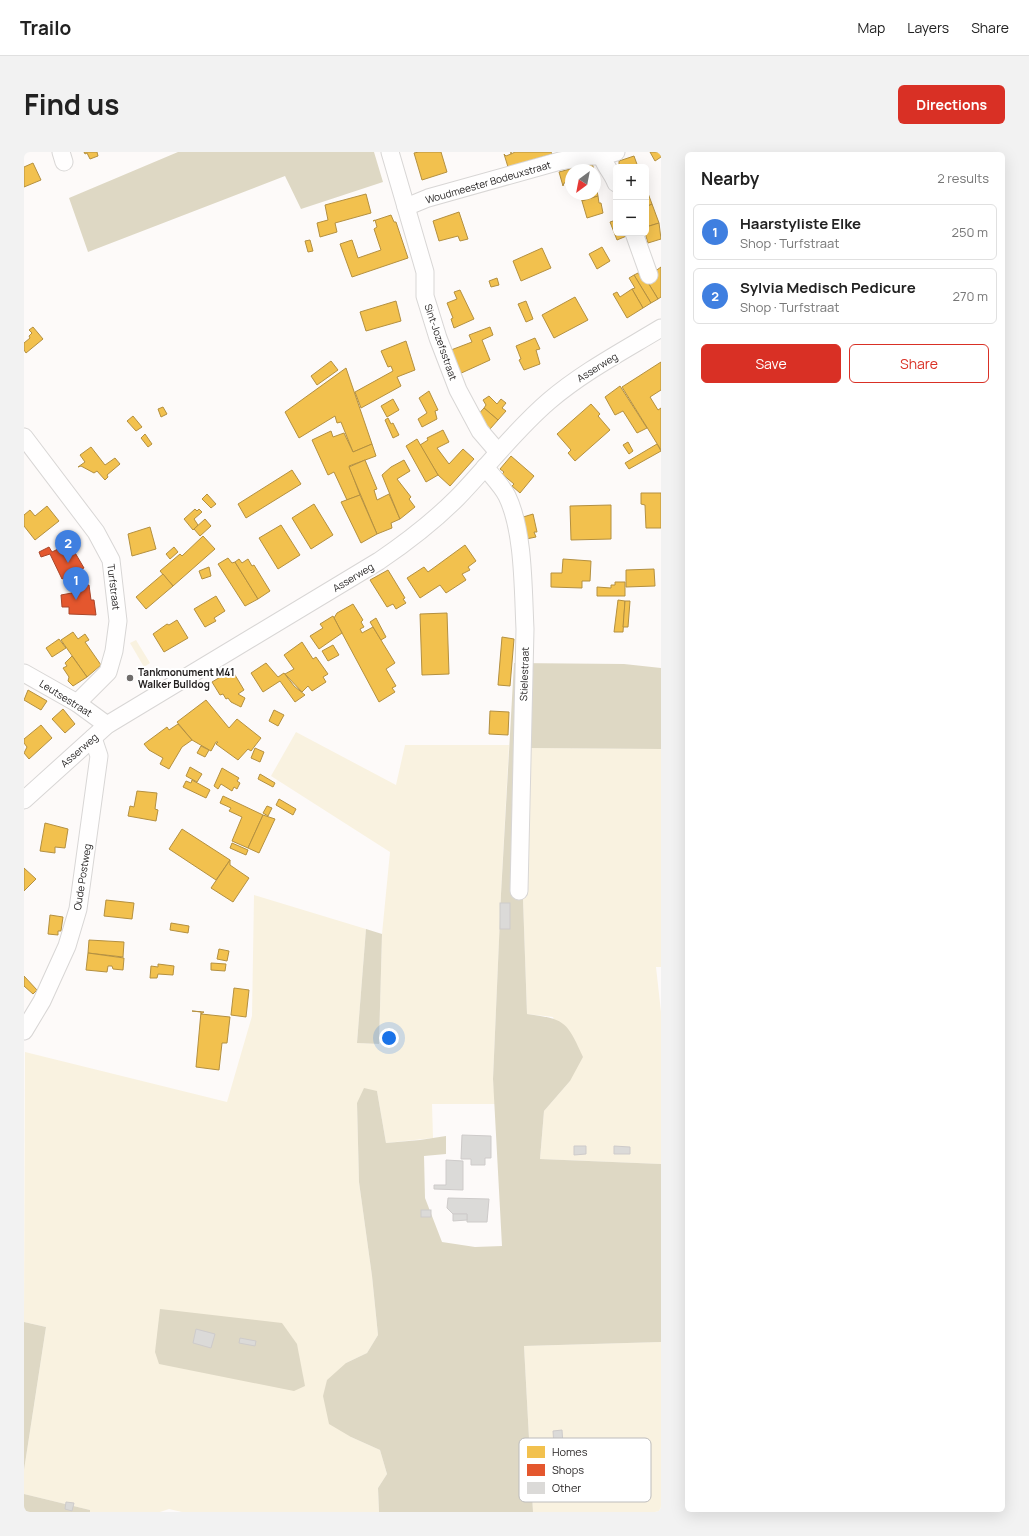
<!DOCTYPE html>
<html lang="en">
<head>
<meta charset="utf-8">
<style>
  :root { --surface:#fff; --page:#f2f2f2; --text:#222; --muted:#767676; --line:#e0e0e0; --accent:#d93025 }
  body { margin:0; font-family:Manrope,sans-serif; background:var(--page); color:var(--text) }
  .controls { position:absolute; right:12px; top:12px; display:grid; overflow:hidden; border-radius:6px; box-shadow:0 4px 16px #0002 }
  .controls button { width:36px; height:36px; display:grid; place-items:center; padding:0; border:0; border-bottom:1px solid var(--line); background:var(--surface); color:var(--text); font:20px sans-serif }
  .compass { position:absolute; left:541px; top:12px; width:36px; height:36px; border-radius:50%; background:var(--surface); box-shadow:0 4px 16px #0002; rotate:212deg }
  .you { position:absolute; left:365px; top:886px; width:14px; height:14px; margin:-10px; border:3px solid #fff; border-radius:50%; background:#1a73e8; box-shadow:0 0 0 6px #1a73e833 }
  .badge { display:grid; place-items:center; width:26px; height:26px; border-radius:50%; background:var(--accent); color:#fff; font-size:13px; font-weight:700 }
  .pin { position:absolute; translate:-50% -33px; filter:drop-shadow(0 1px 2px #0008) }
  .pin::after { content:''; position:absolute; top:21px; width:14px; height:12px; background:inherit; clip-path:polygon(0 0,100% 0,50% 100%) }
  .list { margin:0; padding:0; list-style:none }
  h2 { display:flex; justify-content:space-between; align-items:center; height:52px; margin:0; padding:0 16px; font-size:17px }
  h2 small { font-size:13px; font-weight:400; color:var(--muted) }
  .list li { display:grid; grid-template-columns:26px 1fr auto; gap:12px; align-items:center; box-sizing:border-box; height:56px; margin:0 8px 8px; padding:0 8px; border:1px solid var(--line); border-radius:6px }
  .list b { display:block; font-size:15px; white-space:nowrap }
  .list p { margin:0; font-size:13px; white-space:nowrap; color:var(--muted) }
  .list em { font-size:13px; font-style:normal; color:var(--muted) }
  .actions { display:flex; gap:8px; padding:12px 16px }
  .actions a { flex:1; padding:9px 0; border:1px solid var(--accent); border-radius:6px; text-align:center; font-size:14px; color:var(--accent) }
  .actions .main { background:var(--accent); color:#fff }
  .map { position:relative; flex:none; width:637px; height:1360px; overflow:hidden; border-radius:6px }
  header { display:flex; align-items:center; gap:24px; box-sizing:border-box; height:56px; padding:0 20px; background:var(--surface); border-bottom:1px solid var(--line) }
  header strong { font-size:19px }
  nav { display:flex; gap:22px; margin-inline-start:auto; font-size:14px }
  .intro { display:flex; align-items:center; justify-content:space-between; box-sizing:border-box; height:96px; padding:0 24px }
  h1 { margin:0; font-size:28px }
  .button { padding:10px 18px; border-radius:6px; background:var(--accent); color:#fff; font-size:14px; font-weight:700 }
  main { display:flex; gap:24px; padding:0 24px }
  aside { flex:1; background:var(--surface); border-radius:6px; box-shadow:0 4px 16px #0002 }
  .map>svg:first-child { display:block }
  .green { fill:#f9f2e0 }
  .forest { fill:#ded8c4 }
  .homes { fill:#f2c14e; stroke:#b49040 }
  .shops { fill:#e4572e; stroke:#aa462a }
  .building { fill:#dbdad8; stroke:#cecbca }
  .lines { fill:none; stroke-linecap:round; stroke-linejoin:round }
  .street-casing { stroke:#d8d6d5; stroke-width:19 }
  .street { stroke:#fffefe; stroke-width:17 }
  .poi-dot { fill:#6f6c6b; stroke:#fff; stroke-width:1.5 }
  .labels { text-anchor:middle; stroke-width:4; stroke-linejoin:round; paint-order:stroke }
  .street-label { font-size:10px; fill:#221f1f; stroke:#fff }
  .poi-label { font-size:10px; font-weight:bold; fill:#221f1f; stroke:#fff; text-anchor:start }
  .key { fill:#fff; stroke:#bdbcbc; stroke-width:1 }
  .key-label { font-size:11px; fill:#221f1f }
</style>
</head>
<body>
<header>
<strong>Trailo</strong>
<nav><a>Map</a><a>Layers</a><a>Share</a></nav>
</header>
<div class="intro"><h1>Find us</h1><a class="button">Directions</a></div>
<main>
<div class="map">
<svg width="637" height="1360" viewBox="0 0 637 1360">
  <rect width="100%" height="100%" fill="#fdfaf9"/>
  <g class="green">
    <polygon points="112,488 126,511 120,515 106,491"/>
    <polygon points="272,580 372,633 381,593 485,593 477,742 469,927 471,952 408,952 409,986 362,991 353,939 333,951 335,1030 348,1124 354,1183 343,1201 322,1211 327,1285 356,1298 363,1322 354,1336 355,1360 158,1360 145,1357 136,1360 66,1360 66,1358 0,1342 0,1318 22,1175 0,1170 1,900 203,950 228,864 230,743 342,777 333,891 355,892 358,782 366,700 247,624"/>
    <polygon points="503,596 637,597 637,815 632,815 637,860 637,1012 516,1007 520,959 546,929 529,865 503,862 499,747"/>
    <polygon points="637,1190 637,1360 509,1360 500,1194"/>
  </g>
  <g class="forest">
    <polygon points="154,0 350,0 359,30 277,57 261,24 64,100 45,46"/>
    <path d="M490,511L600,512L637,516V597L503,596L499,747L503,862C542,867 543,870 559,905L546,929L520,959L516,1007L637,1012V1190L500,1194L509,1360H355L354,1336L363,1322L356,1298L327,1285L305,1272L299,1244L303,1228L322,1211L343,1201L354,1183L348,1124L335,1030L333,951L340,936L353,939L362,991L396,988L422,984V1002L400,1004L401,1046L418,1090L451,1095L478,1094L469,927L477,742Z"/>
    <polygon points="342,777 358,782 355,892 333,891"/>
    <polygon points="136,1157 258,1171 273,1192 281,1234 270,1239 135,1212 131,1200"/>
    <polygon points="0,1170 22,1175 0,1318"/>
    <polygon points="0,1342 66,1358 66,1360 0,1360"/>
  </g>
  <g class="homes">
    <polygon points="60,0 73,0 74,4 66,7 63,1 61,2"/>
    <polygon points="395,0 417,0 423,20 398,28 390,1"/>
    <polygon points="487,0 487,2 491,0 527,0 528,2 484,15 480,2 482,4 487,2"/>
    <polygon points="626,0 637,0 637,5 631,9"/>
    <polygon points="610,4 614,15 595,15 595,9"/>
    <polygon points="9,11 17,28 0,35 0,15"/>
    <polygon points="568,11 570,18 547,18 547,29 545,32 544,30 540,31 539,34 535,20"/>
    <polygon points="571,29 574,44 558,49 556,42 571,42"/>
    <polygon points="622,36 628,52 622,55"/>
    <polygon points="342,42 347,61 311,71 313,80 296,85 293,71 304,68 301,53"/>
    <polygon points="574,44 575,51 577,51 579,61 563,66 558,49"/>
    <polygon points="628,52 635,71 622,75 622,55"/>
    <polygon points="435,60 444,87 436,89 434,84 415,89 409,69"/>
    <polygon points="367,63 370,70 372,70 384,106 328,125 316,92 328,88 334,106 357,98 350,77 353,75 351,68 349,69"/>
    <polygon points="592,68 592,81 604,81 605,83 593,88 586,70"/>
    <polygon points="635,71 637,87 624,91 621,81 622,75"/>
    <polygon points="286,88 289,99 284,100 281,89"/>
    <polygon points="578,95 586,109 573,117 565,102"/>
    <polygon points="518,96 527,116 497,129 489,109"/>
    <polygon points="637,115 637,145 634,147 623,129 630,120"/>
    <polygon points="614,121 620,130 623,129 634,147 627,151 610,123"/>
    <polygon points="610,123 627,151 619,156 608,137 611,136 605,126"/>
    <polygon points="473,126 475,133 467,135 465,129"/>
    <polygon points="608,137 619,156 603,166 589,142 593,140 596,145"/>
    <polygon points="436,138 450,167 430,176 427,167 429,166 423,151 433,147 430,140"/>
    <polygon points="551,145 564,168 530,186 518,163"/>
    <polygon points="372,149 377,169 342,179 336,160"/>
    <polygon points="502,149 509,167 502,170 494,152"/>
    <polygon points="9,175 19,187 2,201 0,198 0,191 6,186 5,184 8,181 5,178"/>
    <polygon points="466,175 469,183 458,188 466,208 433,223 427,198 448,190 445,183"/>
    <polygon points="511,186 516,197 512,198 516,212 500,218 495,208 497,207 492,194"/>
    <polygon points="382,189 391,218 373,225 377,234 337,256 331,240 369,219 367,214 364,215 357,199"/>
    <polygon points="307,209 314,218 293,233 287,224"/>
    <polygon points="637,210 637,238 626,245 634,258 637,256 637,298 598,235"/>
    <polygon points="322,216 348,292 329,300 317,270 313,271 311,264 275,286 261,260"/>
    <polygon points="596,234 623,276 613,281 599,259 591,263 581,245"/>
    <polygon points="405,239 414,258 411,259 413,267 398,275 394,267 403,261 395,246"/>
    <polygon points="465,244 473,252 477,247 482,251 478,256 482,259 474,268 460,256 462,253 459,248"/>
    <polygon points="369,247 375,258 363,265 357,254"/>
    <polygon points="567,252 576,262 574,264 586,278 551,309 544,301 547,298 533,282"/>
    <polygon points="139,255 143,262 137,265 134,257"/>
    <polygon points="460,256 474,268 466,277 452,265"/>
    <polygon points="109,264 118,275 112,279 103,269"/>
    <polygon points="364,266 367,272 369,271 375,283 369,286 361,268"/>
    <polygon points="419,278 425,290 413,296 425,312 439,297 450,307 426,334 414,323 396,293 404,288 403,286"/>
    <polygon points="307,279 309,285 320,281 329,300 348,292 352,304 325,314 336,343 323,348 310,320 304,323 288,288"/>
    <polygon points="121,282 128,292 124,295 117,286"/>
    <polygon points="393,287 414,323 402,330 382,294"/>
    <polygon points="604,290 609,299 605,302 599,293"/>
    <polygon points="633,292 637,299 605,317 601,311"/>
    <polygon points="67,295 81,313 91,306 96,312 83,323 84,325 81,328 73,319 70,321 57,314 54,315 61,310 56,303"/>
    <polygon points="487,304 510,324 496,341 488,334 490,332 478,322 480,320 476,317"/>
    <polygon points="341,308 353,337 350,338 353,348 365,342 376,367 367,371 368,376 353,382 325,315"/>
    <polygon points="380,308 386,319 373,327 387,345 385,347 391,355 376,367 358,323 367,315"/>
    <polygon points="268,318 277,332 222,366 214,352"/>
    <polygon points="617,341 637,341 637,376 622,376 621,353 617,352"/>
    <polygon points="183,342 192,352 187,356 178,347"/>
    <polygon points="336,343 353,382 337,391 317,350"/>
    <polygon points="290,352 309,383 287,397 268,366"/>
    <polygon points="587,353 587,387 547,388 546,354"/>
    <polygon points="23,354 35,369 11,388 0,374 0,363 6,358 11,364"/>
    <polygon points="171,357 173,359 175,357 178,360 170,367 174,373 169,378 160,367"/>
    <polygon points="509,362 513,380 510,380 512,385 502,387 496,366"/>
    <polygon points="181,367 187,374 176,384 170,377"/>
    <polygon points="257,373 276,403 254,417 235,386"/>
    <polygon points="126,375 132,397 108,404 104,382"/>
    <polygon points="179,384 191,397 149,434 136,419 156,402 158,404"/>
    <polygon points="441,393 452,409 444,415 446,418 438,422 442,428 422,441 416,433 396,446 383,426 400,415 404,420"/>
    <polygon points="150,395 154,400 146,407 142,402"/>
    <polygon points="204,406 208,411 211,410 234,447 221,454 194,412"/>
    <polygon points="215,407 218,411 224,407 228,414 230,413 246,439 234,447 211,410"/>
    <polygon points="539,407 567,409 566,429 558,429 558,436 527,435 527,421 538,421"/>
    <polygon points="185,415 187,424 178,427 175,419"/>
    <polygon points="630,417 631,434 602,435 602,418"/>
    <polygon points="364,418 381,446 379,447 382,451 372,457 369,452 363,455 346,428"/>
    <polygon points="139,422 149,434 122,457 112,445"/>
    <polygon points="591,430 601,430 601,444 573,444 573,435 587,436 587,433 591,433"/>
    <polygon points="192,444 201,459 190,466 192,469 181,475 170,457"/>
    <polygon points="594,448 601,449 599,480 590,480"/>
    <polygon points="601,449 606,449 604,475 599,475"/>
    <polygon points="329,452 339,468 337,470 340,475 336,477 338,481 349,475 371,511 362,517 372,534 368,536 371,540 355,550 310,466 313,461"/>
    <polygon points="423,461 425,522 398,523 396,462"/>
    <polygon points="309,464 318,481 295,497 286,484 299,476 296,472"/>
    <polygon points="352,466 362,485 357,488 346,470"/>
    <polygon points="153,468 164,486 140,500 129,482 143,472 145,473"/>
    <polygon points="49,480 54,487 61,482 65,488 61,490 77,513 63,525 37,488"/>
    <polygon points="478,485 490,487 486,534 474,533"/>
    <polygon points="35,487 42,496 28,505 22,496"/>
    <polygon points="278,490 289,507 292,505 304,522 299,525 302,530 288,539 284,534 278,540 261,522 270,517 260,503"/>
    <polygon points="309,493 315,503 304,509 298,499"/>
    <polygon points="48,504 63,525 49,534 44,529 45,525 39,516 43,514 41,511"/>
    <polygon points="242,511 254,525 260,521 270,534 281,543 271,550 256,529 239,540 227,521"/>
    <polygon points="208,518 220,538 214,542 221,546 217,555 207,550 204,546 202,547 199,542 196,543 188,530"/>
    <polygon points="4,538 23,549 17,558 0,548"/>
    <polygon points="182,548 205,576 213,567 237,586 227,599 224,597 214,608 192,592 194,590 192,590 187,599 168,588 153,570"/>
    <polygon points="39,557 51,572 41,581 28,567"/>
    <polygon points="250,558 260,563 254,574 245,569"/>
    <polygon points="466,559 485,560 484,583 465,582"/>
    <polygon points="154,572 168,588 158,595 145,617 136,612 139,606 125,598 120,592 143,575 145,578"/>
    <polygon points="17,573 28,586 5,607 0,601 3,595 0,591 0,587"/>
    <polygon points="177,594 185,598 181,605 173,601"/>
    <polygon points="231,596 240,600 236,610 227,606"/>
    <polygon points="166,615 178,622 173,630 162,624"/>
    <polygon points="198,616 215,626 213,629 216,631 213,637 210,635 208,639 197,632 194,637 190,634"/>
    <polygon points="236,622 251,631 249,635 234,627"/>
    <polygon points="168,628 186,638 182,646 159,635 162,629 167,631"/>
    <polygon points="113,639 133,641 131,657 134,658 132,669 104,664 106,654 110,655"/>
    <polygon points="199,644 239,663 224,696 208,689 218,665 205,659 207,656 196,651"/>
    <polygon points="255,647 272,657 269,663 252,653"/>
    <polygon points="243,654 248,656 244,664 239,661"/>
    <polygon points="239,663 251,667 235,701 224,696"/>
    <polygon points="21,671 44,677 41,696 31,695 31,701 16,699"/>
    <polygon points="158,677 206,708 192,728 145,697"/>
    <polygon points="208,691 224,698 222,703 206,696"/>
    <polygon points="206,708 206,713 225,726 209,750 187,736"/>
    <polygon points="0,716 12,727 0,739"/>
    <polygon points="82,748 110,751 108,767 80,764"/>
    <polygon points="26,763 39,765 37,779 34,779 34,783 24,782"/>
    <polygon points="147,771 165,774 164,781 146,778"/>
    <polygon points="65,788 100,790 99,805 64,801"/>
    <polygon points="195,797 205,799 203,809 193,807"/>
    <polygon points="64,801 100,806 99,818 89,817 88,814 84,814 83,820 62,818"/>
    <polygon points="187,811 202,812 201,819 187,818"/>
    <polygon points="134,812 150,814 149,823 134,822 133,826 126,826 127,814 134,815"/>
    <polygon points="0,824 13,838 9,842 0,834"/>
    <polygon points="210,836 225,838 222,865 207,863"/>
    <polygon points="168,859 180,860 177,862 206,865 203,891 198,891 195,918 172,915 177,860"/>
  </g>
  <g class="shops">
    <polygon points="48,390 52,397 50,399 60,416 38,427 26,402 17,405 15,400 25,395 28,400"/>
    <polygon points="65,433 67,448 70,448 72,463 45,462 45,455 38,455 37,443 53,440 52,434"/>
  </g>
  <g class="building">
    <rect x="476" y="751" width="10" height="26"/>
    <polygon points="438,983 467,984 467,1006 461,1006 461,1013 447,1013 447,1007 437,1007"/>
    <polygon points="550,994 562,994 562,1002 550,1003"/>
    <polygon points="590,994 606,995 606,1002 590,1002"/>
    <polygon points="422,1008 439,1009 439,1038 410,1037 410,1033 422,1033"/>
    <polygon points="424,1046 465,1047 463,1070 443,1070 443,1062 429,1062 423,1056"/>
    <rect x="397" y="1058" width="10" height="7"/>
    <polygon points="429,1062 443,1062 443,1068 429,1069"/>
    <polygon points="172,1177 191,1182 187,1196 169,1191"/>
    <polygon points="216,1186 232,1189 231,1194 215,1191"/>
    <polygon points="538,1278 539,1293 530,1294 529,1279"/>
    <polygon points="42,1350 50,1351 48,1359 41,1357"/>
  </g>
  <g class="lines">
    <defs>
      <g id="street">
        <polyline points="37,0 40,10"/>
        <polyline points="366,0 401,120 401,144 414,186 434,238 456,279 474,300"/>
        <path d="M578,4C581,15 588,20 592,31"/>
        <polyline points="382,55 404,46 536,9 565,4 578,4 592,0"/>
        <polyline points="610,81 625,123"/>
        <polyline points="0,285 72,380 87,408 94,469 90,499 84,520 53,551"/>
        <path d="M461,315C468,324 478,334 483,344C500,379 499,438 501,477L495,739"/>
        <polyline points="0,521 53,551 83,573"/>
        <path d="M0,648L83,573L355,409C383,390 409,370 433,346C464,314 491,278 525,249C559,220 599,199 637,176"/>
        <polyline points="0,879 18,849 43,794 54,757 75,604 69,586"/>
      </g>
    </defs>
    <use href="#street" class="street-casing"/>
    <use href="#street" class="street"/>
  </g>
  <circle class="poi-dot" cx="106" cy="526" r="4"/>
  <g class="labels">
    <g class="street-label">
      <text transform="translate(464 30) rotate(-16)" y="4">Woudmeester Bodeuxstraat</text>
      <text transform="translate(417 190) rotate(71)" y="4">Sint-Jozefsstraat</text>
      <text transform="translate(573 215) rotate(-32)" y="4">Asserweg</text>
      <text transform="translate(329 425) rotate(-31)" y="4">Asserweg</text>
      <text transform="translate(90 435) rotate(83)" y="4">Turfstraat</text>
      <text transform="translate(500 522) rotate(-88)" y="4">Stielestraat</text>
      <text transform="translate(42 546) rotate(32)" y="4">Leutsestraat</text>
      <text transform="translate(55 598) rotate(-41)" y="4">Asserweg</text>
      <text transform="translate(58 725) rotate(-81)" y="4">Oude Postweg</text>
    </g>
    <g class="poi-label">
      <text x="114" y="524">Tankmonument M41<tspan x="114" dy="12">Walker Bulldog</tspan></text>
    </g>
  </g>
  <rect x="495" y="1286" width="132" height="64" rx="6" class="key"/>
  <rect x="503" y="1294" width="18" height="12" fill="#f2c14e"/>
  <rect x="503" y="1312" width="18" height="12" fill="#e4572e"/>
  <rect x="503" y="1330" width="18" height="12" fill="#dbdad8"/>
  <g class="key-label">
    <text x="528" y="1304">Homes</text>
    <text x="528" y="1322">Shops</text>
    <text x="528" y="1340">Other</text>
  </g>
</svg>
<div class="controls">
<button>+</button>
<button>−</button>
</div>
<svg class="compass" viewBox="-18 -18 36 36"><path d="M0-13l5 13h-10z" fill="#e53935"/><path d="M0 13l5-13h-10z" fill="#767676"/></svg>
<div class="you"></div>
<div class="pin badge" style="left:52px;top:448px;background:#3f7fe0">1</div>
<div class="pin badge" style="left:44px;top:411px;background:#3f7fe0">2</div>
</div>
<aside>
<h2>Nearby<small>2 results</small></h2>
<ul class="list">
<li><span class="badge" style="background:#3f7fe0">1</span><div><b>Haarstyliste Elke</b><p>Shop · Turfstraat</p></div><em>250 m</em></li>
<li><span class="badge" style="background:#3f7fe0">2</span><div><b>Sylvia Medisch Pedicure</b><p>Shop · Turfstraat</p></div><em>270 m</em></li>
</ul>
<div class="actions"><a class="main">Save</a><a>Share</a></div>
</aside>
</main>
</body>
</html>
